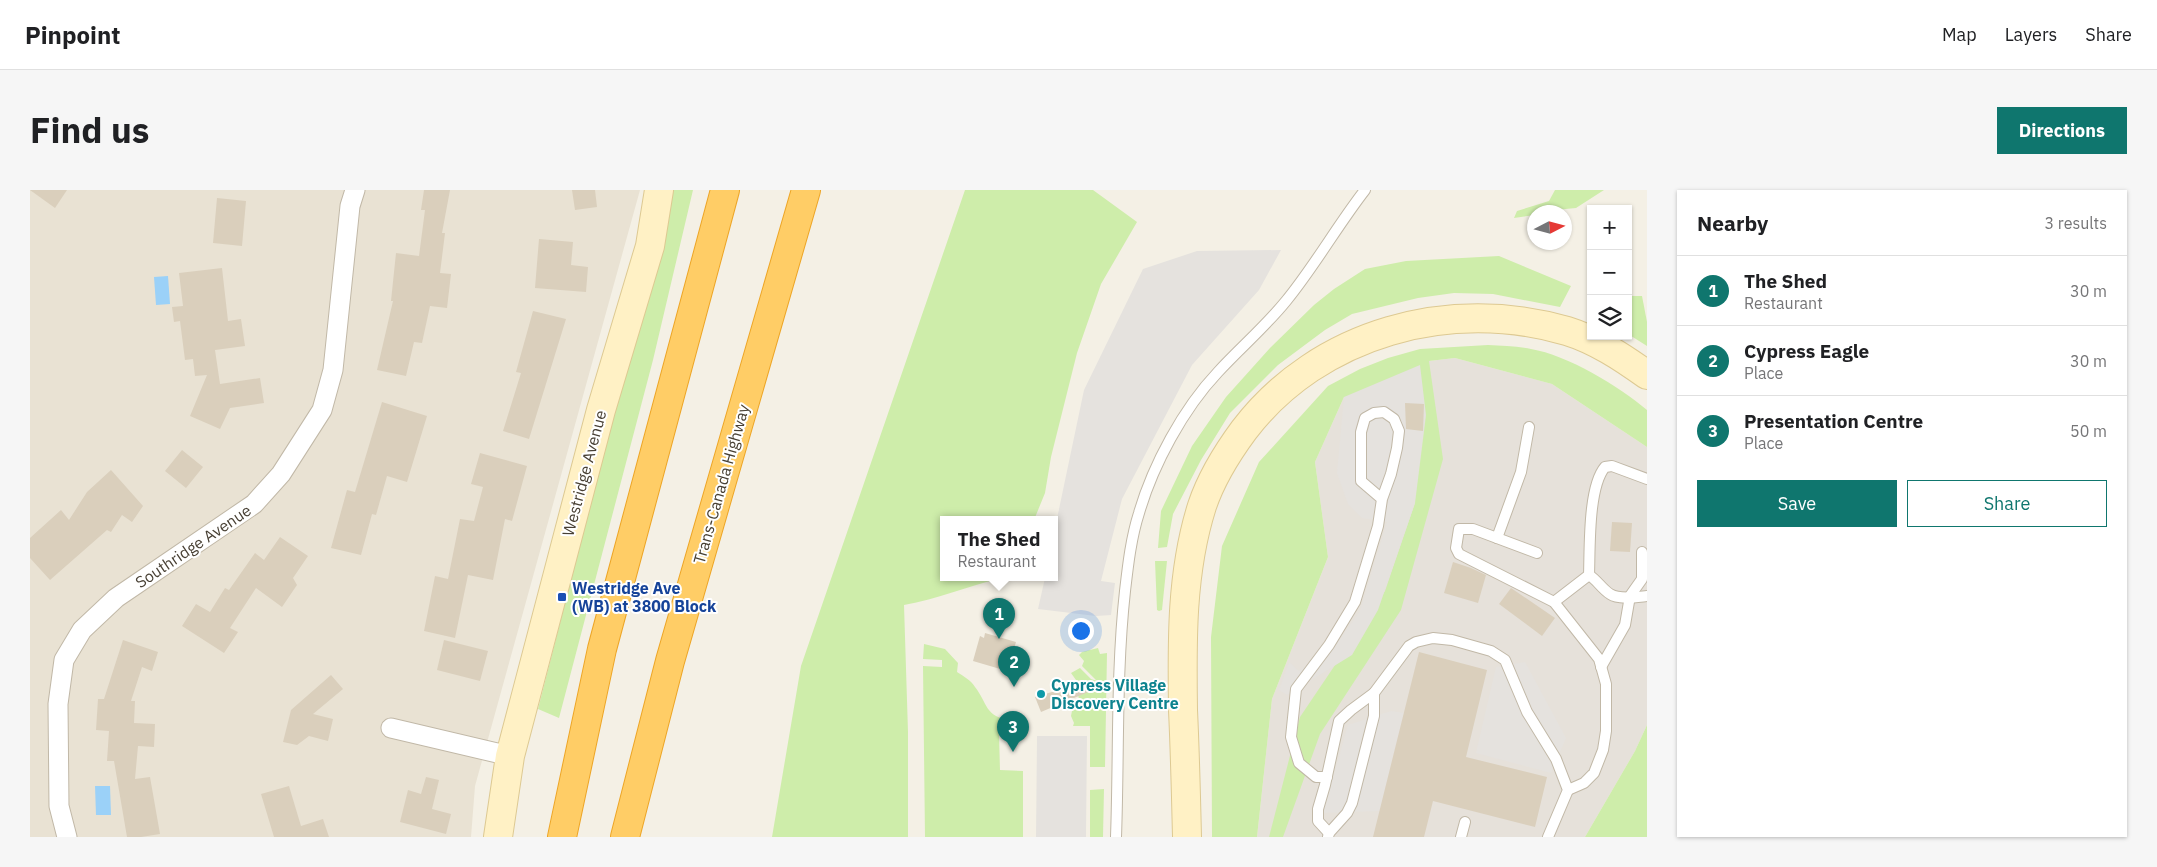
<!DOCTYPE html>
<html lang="en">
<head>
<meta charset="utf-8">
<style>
  :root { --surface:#fff; --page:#f6f6f6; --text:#202124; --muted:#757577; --line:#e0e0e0; --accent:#0f766e }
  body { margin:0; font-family:"IBM Plex Sans",sans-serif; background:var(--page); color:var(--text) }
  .controls { position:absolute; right:15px; top:15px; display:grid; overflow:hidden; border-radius:0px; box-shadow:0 1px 4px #0004 }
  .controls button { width:45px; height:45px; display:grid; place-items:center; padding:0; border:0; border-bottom:1px solid var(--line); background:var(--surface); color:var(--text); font:25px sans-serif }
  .compass { position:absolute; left:1497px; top:15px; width:45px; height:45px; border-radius:50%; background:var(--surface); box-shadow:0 1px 4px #0004; rotate:84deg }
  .you { position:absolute; left:1050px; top:440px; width:18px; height:18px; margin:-12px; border:4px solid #fff; border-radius:50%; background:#1a73e8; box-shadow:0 0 0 8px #1a73e833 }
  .badge { display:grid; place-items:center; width:32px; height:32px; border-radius:50%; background:var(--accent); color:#fff; font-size:16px; font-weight:700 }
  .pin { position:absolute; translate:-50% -41px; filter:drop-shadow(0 1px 2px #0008) }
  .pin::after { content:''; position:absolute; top:26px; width:18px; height:15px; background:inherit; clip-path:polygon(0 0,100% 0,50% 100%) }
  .popup { position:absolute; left:910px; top:326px; width:118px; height:65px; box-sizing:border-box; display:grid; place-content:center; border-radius:0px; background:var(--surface); filter:drop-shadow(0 1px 4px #0005); font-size:16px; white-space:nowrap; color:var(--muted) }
  .popup b { font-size:19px; color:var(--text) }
  .popup::after { content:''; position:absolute; left:50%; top:100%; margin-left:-10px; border:10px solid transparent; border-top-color:var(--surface) }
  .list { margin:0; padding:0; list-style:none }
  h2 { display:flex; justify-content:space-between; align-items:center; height:65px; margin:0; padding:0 20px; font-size:21px }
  h2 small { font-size:16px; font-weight:400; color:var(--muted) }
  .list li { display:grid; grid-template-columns:32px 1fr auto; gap:15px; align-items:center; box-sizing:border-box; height:70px; padding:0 20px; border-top:1px solid var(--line) }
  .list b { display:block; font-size:19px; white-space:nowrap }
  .list p { margin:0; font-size:16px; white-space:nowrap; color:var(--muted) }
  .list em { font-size:16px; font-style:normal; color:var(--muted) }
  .actions { display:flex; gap:10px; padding:15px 20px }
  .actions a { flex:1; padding:11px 0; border:1px solid var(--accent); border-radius:0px; text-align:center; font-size:18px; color:var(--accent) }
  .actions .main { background:var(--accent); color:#fff }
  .icon { flex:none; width:28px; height:28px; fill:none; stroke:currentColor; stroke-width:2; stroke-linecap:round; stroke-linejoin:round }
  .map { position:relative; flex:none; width:1617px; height:647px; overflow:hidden; border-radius:0px }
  header { display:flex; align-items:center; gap:30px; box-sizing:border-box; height:70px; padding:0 25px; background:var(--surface); border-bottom:1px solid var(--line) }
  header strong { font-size:24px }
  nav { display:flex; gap:28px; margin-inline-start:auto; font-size:18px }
  .intro { display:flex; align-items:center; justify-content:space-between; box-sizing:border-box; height:120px; padding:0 30px }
  h1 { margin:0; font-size:35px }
  .button { padding:12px 22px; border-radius:0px; background:var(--accent); color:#fff; font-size:18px; font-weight:700 }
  main { display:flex; gap:30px; padding:0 30px }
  aside { flex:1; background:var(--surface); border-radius:0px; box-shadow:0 1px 4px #0004 }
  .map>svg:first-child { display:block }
  .residential { fill:#e9e2d3 }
  .industrial { fill:#e6e1da }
  .green { fill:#ceedaa }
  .parking { fill:#e5e2de }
  .water { fill:#9bd1f8 }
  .building { fill:#dacfbc }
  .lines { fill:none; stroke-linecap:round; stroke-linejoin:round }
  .lane-casing { stroke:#c1b8a7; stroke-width:12 }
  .street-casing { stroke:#c1b8a7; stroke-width:21 }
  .secondary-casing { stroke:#ddc992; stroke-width:30 }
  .highway-casing { stroke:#eda526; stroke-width:30 }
  .lane { stroke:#fff; stroke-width:10 }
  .street { stroke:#fff; stroke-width:19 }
  .secondary { stroke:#fff1c5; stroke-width:28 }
  .highway { stroke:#ffcd66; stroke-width:28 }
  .transit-dot { fill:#1a4fb4; stroke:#fff; stroke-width:2 }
  .culture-dot { fill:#0f9aa8; stroke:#fff; stroke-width:2 }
  .labels { text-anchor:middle; stroke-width:4; stroke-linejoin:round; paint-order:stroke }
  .street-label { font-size:16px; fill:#484034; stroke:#fff }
  .transit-label { font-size:16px; font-weight:bold; fill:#164399; stroke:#fff; text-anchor:start }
  .culture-label { font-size:16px; font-weight:bold; fill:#0d838f; stroke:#fff; text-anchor:start }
</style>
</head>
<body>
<header>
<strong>Pinpoint</strong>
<nav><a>Map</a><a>Layers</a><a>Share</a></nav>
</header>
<div class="intro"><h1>Find us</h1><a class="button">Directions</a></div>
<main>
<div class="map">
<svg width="1617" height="647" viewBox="0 0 1617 647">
  <rect width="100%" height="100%" fill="#f4f0e5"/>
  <polygon class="residential" points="0,0 610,0 445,596 441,647 0,647"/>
  <polygon class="industrial" points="1425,168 1522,194 1617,257 1617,535 1605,561 1555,647 1227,647 1242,509 1298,367 1285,272 1314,207 1399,171"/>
  <g class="green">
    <polygon points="633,0 663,0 623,170 529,528 508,519 619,85"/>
    <path d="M935,0H1063L1107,32L1071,94L1047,163L1021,267L1015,303L1004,330H914V388H971C939,396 907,409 874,415L878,542V647H742L771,476Z"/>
    <polygon points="1525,0 1574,0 1546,18 1504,22 1504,25 1484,28 1487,21 1519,11"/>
    <polygon points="1469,66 1541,96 1530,117 1463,104 1424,103 1388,108 1322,124 1295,140 1248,175 1200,223 1171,270 1143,324 1137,357 1128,358 1131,321 1162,256 1196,207 1240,158 1284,115 1304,99 1335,79 1376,71"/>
    <polygon points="1598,106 1612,106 1617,132 1617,156 1598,144"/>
    <path d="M1458,155C1472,156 1487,156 1501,159C1537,165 1589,196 1617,220V257L1522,194L1425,168L1399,171L1413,269L1371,420L1290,544L1253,647H1239L1270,527L1355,401L1385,313L1314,207L1285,272L1298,367L1242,509L1227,647H1182L1181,447L1192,356L1229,272L1298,196L1330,179L1358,168L1390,159Z"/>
    <polygon points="1125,371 1137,371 1132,420 1129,421 1127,420"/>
    <path d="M894,454L915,459L928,473L927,482C933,486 941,490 945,497C957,512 956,529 980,529L988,536L991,545H969L970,580L993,581V647H895L893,476L912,477V470L893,469Z"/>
    <polygon points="1068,458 1070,464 1077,463 1075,577 1060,577 1060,536 1043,536 1044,533 1041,526 1042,521 1050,515 1046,493 1050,491 1046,490 1041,483 1050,478 1061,489 1067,491 1052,476 1054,471 1049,465 1052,462"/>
    <polygon points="1617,535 1617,647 1555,647 1605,561"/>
    <polygon points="1074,599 1073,647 1060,647 1060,600"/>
  </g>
  <g class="parking">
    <polygon points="1251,60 1229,100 1162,175 1092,309 1071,391 1085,393 1081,425 1066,426 1008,419 1015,388 1024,388 1024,343 1054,200 1113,79 1167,61"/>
    <polygon points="1390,175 1396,225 1385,313 1348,420 1322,465 1257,505 1249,500 1259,472 1269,481 1305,456 1330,421 1357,332 1332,328 1318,314 1307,283 1314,207"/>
    <polygon points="1495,472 1536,548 1521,583 1446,563 1466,477"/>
    <polygon points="1361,521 1374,523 1350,621 1293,623 1318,535"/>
    <polygon points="1007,546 1057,546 1056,647 1006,647"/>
  </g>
  <g class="water">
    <polygon points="138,86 140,114 126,115 124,87"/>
    <polygon points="65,596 80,596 81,625 66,625"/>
  </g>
  <g class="building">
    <polygon points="0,0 37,0 25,18"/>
    <polygon points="394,0 420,0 412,43 415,43 410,83 421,84 417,118 400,116 392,153 384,152 376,186 347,180 363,111 361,111 366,63 389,66 395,20 391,20"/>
    <polygon points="542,0 565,0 567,17 545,20"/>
    <polygon points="187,8 216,11 212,56 183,53"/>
    <polygon points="509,49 543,52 541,75 558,77 556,102 505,98"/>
    <polygon points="192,78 198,131 211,129 215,156 185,160 190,194 230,188 234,213 200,218 190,239 160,226 177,185 165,186 163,169 155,170 150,131 144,132 142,117 153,116 149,83"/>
    <polygon points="503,121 536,129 499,249 473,241 491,183 486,182"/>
    <polygon points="352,212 397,226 377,292 357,286 346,325 342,324 331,365 301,358 317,300 325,302"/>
    <polygon points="1375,213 1394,214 1393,241 1376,239"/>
    <polygon points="152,260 173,277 156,298 135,281"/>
    <polygon points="450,263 497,276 482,331 475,329 463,390 438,385 425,448 394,441 405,386 418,389 430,329 444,331 453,297 441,294"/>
    <polygon points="81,280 113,316 102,332 92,325 81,342 77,340 20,390 0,368 0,348 31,320 39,330 57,302"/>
    <polygon points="1582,332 1602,333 1600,362 1580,361"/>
    <polygon points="250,347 278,366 263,388 267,395 252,417 226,398 200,438 208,442 194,463 152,436 166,414 180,422 195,398 199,400 225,363 234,370"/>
    <polygon points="1423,372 1441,378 1456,385 1448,413 1414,403"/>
    <polygon points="1481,398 1525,428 1512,446 1469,414"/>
    <polygon points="955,443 986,452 977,481 943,471 950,446 954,448"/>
    <polygon points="93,450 128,462 122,481 112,477 101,511 105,511 104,533 125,534 124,557 108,556 105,589 120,587 130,644 111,647 97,647 84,571 77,571 79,541 66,540 68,509 74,509"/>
    <polygon points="414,450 458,461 450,491 407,480"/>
    <polygon points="1389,462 1457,480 1436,567 1517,587 1505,637 1403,611 1394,647 1343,647"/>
    <polygon points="301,485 313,499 283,524 303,529 298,551 279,546 267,555 253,552 261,520"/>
    <polygon points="1059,491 1063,500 1011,522 1005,507"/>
    <polygon points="396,587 409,590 402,619 421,624 416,644 370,632 378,600 391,604"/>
    <polygon points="259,596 271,636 293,629 299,647 244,647 231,604"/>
  </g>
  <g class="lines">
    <defs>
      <g id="lane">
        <polyline points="1467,348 1491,282 1499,237"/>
        <polyline points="1507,363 1443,339 1429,339 1426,358 1429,364 1524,412 1569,469 1576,494 1576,541 1573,560 1564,583 1554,593 1538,600"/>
        <path d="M1559,385C1567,390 1572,399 1580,404C1589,410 1607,407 1617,406"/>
        <path d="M1524,412L1559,385C1560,358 1558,297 1575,277L1582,276L1617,289"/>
        <polyline points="1571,477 1595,435 1600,406 1612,389 1612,362"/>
        <polyline points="1297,587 1286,587 1269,573 1261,547 1266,499 1299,455 1325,412 1348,336 1352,309 1361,284 1367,258 1369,241 1364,229 1354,222 1344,223 1335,228 1331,242 1331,291 1352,309"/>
        <polyline points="1299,643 1288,631 1288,619 1295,595 1309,531 1321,520 1344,503 1379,456 1386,452 1403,448 1422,450 1461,461 1475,470 1497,522 1526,569 1538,600 1518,647"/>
        <path d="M1086,647C1089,565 1086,483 1095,401C1098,375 1101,348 1109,323C1123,275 1153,219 1188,182C1210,158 1235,137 1256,111C1284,77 1307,36 1335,0"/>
        <polyline points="1298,647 1299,643 1317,623 1322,613 1344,526 1344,503"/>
        <polyline points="1431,647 1435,632"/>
      </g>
      <g id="street">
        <polyline points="361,538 480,566"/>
        <polyline points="37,647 29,616 28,514 34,470 52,440 86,408 224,314 251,284 292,220 303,180 320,16 325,0"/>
      </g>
      <g id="secondary">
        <polyline points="468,647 480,566 571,220 620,56 629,0"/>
        <path d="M1157,647C1156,605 1155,562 1153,520C1152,452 1151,382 1172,316C1181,289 1197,263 1214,240C1289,142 1420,107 1537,141C1566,150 1592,167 1617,185"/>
      </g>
      <g id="highway">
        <polyline points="532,647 572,459 695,0"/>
        <polyline points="595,647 640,471 776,0"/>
      </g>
    </defs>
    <use href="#lane" class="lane-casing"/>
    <use href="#street" class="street-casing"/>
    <use href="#secondary" class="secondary-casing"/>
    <use href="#highway" class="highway-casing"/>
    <use href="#lane" class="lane"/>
    <use href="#street" class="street"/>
    <use href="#secondary" class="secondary"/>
    <use href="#highway" class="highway"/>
  </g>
  <rect class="transit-dot" x="527" y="402" width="10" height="10" rx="2.5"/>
  <circle class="culture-dot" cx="1011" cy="504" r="5"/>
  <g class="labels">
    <g class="street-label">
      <text transform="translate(554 283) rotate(-75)" y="6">Westridge Avenue</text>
      <text transform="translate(691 294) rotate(-74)" y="6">Trans-Canada Highway</text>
      <text transform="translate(163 356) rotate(-34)" y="6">Southridge Avenue</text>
    </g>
    <g class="transit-label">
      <text x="542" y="404">Westridge Ave<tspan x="542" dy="18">(WB) at 3800 Block</tspan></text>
    </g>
    <g class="culture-label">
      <text x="1021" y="501">Cypress Village<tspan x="1021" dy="18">Discovery Centre</tspan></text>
    </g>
  </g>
</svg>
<div class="controls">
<button>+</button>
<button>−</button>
<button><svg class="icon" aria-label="layers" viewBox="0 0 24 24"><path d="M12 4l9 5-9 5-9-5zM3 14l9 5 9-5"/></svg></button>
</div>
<svg class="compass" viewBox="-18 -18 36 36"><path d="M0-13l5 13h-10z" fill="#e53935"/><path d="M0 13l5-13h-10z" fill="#757577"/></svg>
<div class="you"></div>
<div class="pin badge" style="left:969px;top:449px">1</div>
<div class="popup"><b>The Shed</b>Restaurant</div>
<div class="pin badge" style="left:984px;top:497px">2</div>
<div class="pin badge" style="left:983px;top:562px">3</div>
</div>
<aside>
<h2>Nearby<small>3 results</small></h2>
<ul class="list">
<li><span class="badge">1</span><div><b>The Shed</b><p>Restaurant</p></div><em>30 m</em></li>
<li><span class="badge">2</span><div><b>Cypress Eagle</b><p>Place</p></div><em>30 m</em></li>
<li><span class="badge">3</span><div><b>Presentation Centre</b><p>Place</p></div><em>50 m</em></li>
</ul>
<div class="actions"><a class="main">Save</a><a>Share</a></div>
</aside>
</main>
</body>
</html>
